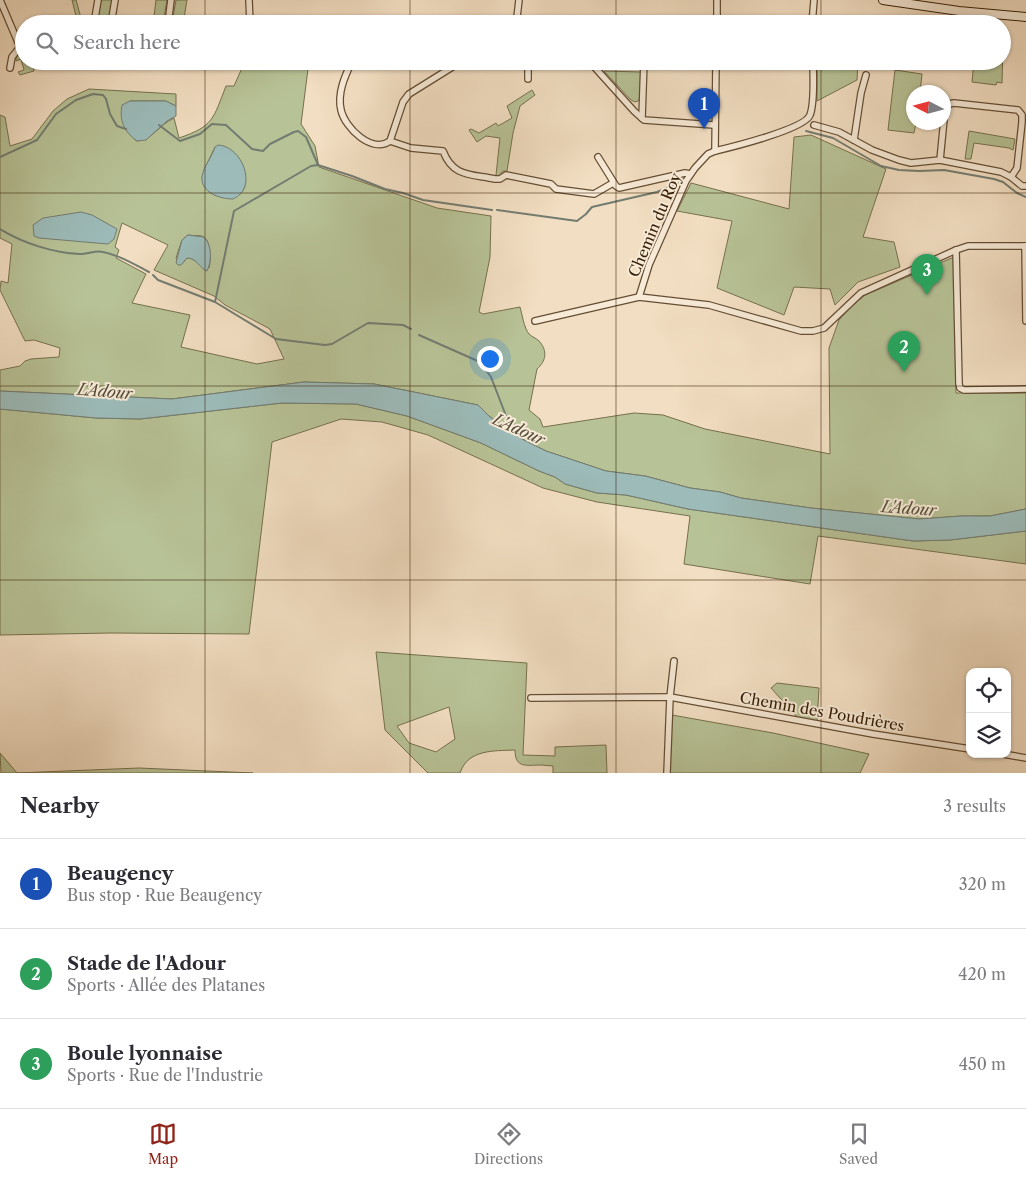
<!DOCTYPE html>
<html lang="en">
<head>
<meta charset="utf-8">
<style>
  :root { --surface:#fff; --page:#f2f2f3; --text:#2b2b33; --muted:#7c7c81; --line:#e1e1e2; --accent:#8f2418 }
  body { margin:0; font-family:"Libre Caslon Text",serif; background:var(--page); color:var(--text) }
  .controls { position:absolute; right:15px; bottom:15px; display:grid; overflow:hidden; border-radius:10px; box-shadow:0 1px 4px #0004 }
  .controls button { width:45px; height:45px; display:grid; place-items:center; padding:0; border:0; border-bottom:1px solid var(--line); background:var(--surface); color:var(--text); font:25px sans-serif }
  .compass { position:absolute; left:906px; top:85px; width:45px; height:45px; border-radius:50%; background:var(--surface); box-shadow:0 1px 4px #0004; rotate:276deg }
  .you { position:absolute; left:489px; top:358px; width:18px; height:18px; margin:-12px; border:4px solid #fff; border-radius:50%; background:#1a73e8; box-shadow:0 0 0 8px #1a73e833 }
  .badge { display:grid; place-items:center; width:32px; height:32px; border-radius:50%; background:var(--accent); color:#fff; font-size:16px; font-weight:700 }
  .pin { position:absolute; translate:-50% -41px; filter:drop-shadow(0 1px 2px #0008) }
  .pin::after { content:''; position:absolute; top:26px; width:18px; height:15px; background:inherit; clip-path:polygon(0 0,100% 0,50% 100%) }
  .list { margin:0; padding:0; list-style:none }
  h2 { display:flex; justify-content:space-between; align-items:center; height:65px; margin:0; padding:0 20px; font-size:21px }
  h2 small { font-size:16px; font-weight:400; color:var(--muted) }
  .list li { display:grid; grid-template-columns:32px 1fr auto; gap:15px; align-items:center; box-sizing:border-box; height:90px; padding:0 20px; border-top:1px solid var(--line) }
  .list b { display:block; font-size:19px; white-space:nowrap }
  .list p { margin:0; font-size:16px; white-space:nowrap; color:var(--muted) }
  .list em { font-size:16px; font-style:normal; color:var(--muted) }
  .icon { flex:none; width:28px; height:28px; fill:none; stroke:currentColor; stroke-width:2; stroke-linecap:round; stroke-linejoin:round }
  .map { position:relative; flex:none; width:1026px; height:773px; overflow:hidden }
  .search { position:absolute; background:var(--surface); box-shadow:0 1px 4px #0004; left:15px; right:15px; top:15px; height:55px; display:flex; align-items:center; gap:12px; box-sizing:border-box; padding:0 18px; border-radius:28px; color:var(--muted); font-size:19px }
  .sheet { height:335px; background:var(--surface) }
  nav { display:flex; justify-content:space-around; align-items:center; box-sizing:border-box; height:70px; border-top:1px solid var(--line); background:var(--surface); font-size:14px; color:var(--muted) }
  nav a { display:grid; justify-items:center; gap:2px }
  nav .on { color:var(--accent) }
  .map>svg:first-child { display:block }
  .green { fill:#b7c296; stroke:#76704d; fill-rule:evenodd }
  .water { fill:#9cbbb9; stroke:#737c71 }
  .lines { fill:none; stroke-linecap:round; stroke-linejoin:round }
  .stream { stroke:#737c71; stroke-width:2 }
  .street-casing { stroke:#654e34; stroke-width:8 }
  .secondary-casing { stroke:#361e04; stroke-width:10 }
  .street { stroke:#f7ead7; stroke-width:5.5 }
  .secondary { stroke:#f7ead7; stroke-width:8 }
  .grid { fill:none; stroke:#361e04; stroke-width:1; stroke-opacity:0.55 }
  .labels { text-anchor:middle; stroke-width:4; stroke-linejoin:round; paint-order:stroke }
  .street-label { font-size:15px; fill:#361e04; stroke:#f7ead7 }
  .water-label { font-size:16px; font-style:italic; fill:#554d3a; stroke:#f7ead7 }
</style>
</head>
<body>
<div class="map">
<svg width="1026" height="773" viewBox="0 0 1026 773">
  <rect width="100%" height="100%" fill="#f2dec2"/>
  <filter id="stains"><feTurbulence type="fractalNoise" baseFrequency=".004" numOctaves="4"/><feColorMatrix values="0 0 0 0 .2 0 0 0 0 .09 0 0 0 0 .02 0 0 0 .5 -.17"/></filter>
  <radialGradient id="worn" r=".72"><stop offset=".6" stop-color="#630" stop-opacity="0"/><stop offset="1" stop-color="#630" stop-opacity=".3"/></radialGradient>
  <g class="green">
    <polygon points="72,0 76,0 81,18 91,20 90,24 78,24"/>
    <polygon points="99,0 112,0 110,20 105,23 99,22 97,17"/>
    <polygon points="156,0 167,0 163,24 153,24"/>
    <polygon points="176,0 187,0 183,24 172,23"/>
    <polygon points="1003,44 1002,83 997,82 996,85 972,82 974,61 1002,61"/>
    <polygon points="24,50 24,61 32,61 34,71 20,75 18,72 24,70 21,59 16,61 16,56 20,51"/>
    <path d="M251,61H309L301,124L315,146L319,167L437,208L491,216L490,257L479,312L483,314L520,307C522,314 524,328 529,334C532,337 536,338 539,341C548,351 546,361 537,369L529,410L540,419L543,427L634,413L663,415L705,429L830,454L829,348L839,320L852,306L865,295L954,257L956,393H1026V509L990,516H961L919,519L811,508L741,498L720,492L690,488L645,476L606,471L546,451L520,438L514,431V423L511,418L504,427L489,416L478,405L374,384L304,382L172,399L0,391V370L20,366L25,361L31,359L59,357L60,348L34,340L25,341L0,290L1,281L8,283L12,244L0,238V115L5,117L10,146L32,139L53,111L67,99L89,89L176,94V106L165,101H130C125,119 119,128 137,141C153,139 159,125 174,118L179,138C214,126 213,119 226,86H234L242,68ZM215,147L237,156C253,181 247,205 214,195L204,170ZM122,223L168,245L154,270L214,296L225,305L270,329L284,359L257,364L181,347L190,315L132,303L146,274L116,258L119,250L115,247ZM188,235C193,236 201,235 204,237C211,241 211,262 209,268L190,258H187L181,265L176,258L182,240Z"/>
    <polygon points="817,61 858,61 857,80 817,101"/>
    <polygon points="895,70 922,74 920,92 914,92 914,122 916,123 914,133 888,130"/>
    <polygon points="604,71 641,72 640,98 638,101 635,102 631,100"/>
    <polygon points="532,90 535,95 520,106 513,133 507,171 503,171 499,176 496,175 500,138 486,136 477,142 469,130 471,129 479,133 496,123 498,126 512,118 507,106"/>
    <polygon points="969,131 1015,139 1013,150 1009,148 974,143 971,159 965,159"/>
    <polygon points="811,135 886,169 863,237 894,242 900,267 858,282 835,305 830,289 794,287 784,315 717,288 732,221 677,211 691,183 789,209 794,137"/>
    <polygon points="282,403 356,404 407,416 481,443 539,471 555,477 565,484 597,493 626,495 688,509 913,541 950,540 1026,531 1026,564 818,536 810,584 684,564 690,516 597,502 543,488 428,435 382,422 341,419 272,442 249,634 111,633 0,635 0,409 96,418 140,419"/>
    <path d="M376,652L527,663L523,755L555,756V747L606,745L607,773H553V766C549,766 545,765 541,765C527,765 515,769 515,750C494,751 468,749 460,773H428L385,730ZM449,707L455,739L436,752L409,743L397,726Z"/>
    <polygon points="777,683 819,688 817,722 798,718 771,688"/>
    <polygon points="672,715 773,733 869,754 860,773 670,773"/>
    <polygon points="0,753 17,773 139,768 253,773 1,773"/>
  </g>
  <g class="water">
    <path d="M130,101H166L176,106V116L167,121L146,140L137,141C124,132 119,120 122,105Z"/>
    <path d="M218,145C242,146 259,188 233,199C221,199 200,193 202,176C204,166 212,157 215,147Z"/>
    <polygon points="81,212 92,215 117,229 114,239 108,244 39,238 34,236 33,225 43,218"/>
    <path d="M188,235L204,237C212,245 212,261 207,271C199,268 197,258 187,258L181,265H178L176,263L182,240Z"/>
    <polygon points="304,382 374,384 478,405 489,416 504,427 511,417 514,423 514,431 520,438 546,451 606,471 645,476 690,488 720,492 741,498 811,508 919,519 961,516 990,516 1026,509 1026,531 950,540 913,541 688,509 626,495 597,493 565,484 555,477 539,471 481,443 407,416 356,404 282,403 140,419 96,418 0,409 0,391 172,399"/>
  </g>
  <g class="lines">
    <g class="stream">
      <polyline points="159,125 180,141 200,134 212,124 226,125 252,149 263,151 270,144 294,132 298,131 306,137 318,165"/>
      <polyline points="806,131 833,138 881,166 899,170 919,171 944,170 994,179 1003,182 1017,193 1026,197"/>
      <polyline points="0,157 37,140 56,114 76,100 93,94 103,95 106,99 110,114 117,126 126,129"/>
      <polyline points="497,210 577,221 586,214 592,207 657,192 681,182"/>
      <path d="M0,229C23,243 53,253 80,254C88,254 96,250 103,252C121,256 134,264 149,272"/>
      <polyline points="153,275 158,280 215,302 276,339 325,345 332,344 368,323 403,325 411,329"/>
      <polyline points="215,302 234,211 311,166 318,165 352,176 385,189 403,193 423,200 492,210"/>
      <polyline points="419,335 480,362 491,377 508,421"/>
    </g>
    <defs>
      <g id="street">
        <polyline points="0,0 20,47 24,46"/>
        <polyline points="249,0 250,24"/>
        <polyline points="94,24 98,0"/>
        <polyline points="110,24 112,18 115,0"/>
        <polyline points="168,24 171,0"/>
        <polyline points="393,24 405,22 417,24"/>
        <polyline points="514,24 517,17 519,0"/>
        <polyline points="717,24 717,0"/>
        <polyline points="812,24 814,0"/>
        <polyline points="157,61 168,63 172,61"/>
        <path d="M352,61C345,76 337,93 341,110C345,128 372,154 390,141L403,102L409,94L462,61"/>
        <polyline points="528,61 528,79"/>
        <polyline points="589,61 634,111 644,120 714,125"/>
        <polyline points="10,68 12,57 20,47"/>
        <polyline points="642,118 644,61"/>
        <polyline points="814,125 839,132 872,150 899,160 911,163 940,160 1001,172 1011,177 1022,186 1026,186"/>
        <polyline points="854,140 861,93 866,75"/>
        <path d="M390,141L411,148L443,151C453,177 470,174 495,179H500L506,175L551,184L556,189L594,194L613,183"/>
        <polyline points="715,151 716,61"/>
        <polyline points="598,157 616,186 619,188 685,173 690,174"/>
        <polyline points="940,160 945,109 949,104 954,103 1018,110 1022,115 1022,122 1017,168 1011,177"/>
        <polyline points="1025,246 1026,321"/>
        <polyline points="956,250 959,384 960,388 964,390 1026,389"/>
        <path d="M639,297L649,265L686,181L695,168L708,154L715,151C732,147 805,129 810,115C815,102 813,76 813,61"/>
        <polyline points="535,321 639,297 709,305 801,331 813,331 824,328 861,293 956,250 968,246 1026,246"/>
        <polyline points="531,698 670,697 873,734 970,749"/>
        <polyline points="1003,754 1026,758"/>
        <polyline points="667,773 670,697 674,661"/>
      </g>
      <polyline id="secondary" points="883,0 959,11 1026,17"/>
    </defs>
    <use href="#street" class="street-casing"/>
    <use href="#secondary" class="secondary-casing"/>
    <use href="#street" class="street"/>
    <use href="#secondary" class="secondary"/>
  </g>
  <path class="grid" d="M205,0V24M410,0V24M616,0V24M821,0V24M205,61V773M410,61V773M616,61V773M821,61V773M0,193H1026M0,386H1026M0,580H1026"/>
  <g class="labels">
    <g class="street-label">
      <text transform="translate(655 225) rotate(-67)" y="5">Chemin du Roy</text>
      <text transform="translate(822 712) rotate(10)" y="5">Chemin des Poudrières</text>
    </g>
    <g class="water-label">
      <text transform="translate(105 391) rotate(5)" y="6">L'Adour</text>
      <text transform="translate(519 429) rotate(24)" y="6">L'Adour</text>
      <text transform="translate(909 508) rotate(4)" y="6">L'Adour</text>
    </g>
  </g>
  <rect width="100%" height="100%" filter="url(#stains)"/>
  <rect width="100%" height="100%" fill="url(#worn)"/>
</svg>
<div class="controls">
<button><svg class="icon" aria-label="locate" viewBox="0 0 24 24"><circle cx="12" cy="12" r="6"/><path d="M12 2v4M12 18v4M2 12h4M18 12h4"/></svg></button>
<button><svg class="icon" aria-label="layers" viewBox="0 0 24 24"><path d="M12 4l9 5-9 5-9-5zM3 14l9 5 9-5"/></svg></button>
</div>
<svg class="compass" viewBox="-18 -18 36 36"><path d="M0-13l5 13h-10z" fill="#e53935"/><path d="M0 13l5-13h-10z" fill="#7c7c81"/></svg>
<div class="you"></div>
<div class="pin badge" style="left:704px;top:129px;background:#1a4fb4">1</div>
<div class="pin badge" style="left:904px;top:372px;background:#2e9e5b">2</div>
<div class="pin badge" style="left:927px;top:295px;background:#2e9e5b">3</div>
<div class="search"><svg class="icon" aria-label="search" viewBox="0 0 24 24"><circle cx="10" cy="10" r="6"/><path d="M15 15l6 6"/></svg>Search here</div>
</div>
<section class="sheet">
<h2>Nearby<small>3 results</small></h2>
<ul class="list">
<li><span class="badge" style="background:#1a4fb4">1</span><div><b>Beaugency</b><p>Bus stop · Rue Beaugency</p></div><em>320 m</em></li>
<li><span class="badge" style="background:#2e9e5b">2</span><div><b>Stade de l'Adour</b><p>Sports · Allée des Platanes</p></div><em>420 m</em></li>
<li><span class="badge" style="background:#2e9e5b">3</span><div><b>Boule lyonnaise</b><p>Sports · Rue de l'Industrie</p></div><em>450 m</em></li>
</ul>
</section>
<nav>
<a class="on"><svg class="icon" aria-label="map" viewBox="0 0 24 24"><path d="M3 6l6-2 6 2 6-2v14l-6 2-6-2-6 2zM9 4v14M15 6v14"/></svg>Map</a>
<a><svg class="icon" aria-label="directions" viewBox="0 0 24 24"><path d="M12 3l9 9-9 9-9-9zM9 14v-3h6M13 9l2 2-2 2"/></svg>Directions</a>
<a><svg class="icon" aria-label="saved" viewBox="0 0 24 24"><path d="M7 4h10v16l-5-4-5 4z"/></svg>Saved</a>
</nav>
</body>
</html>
